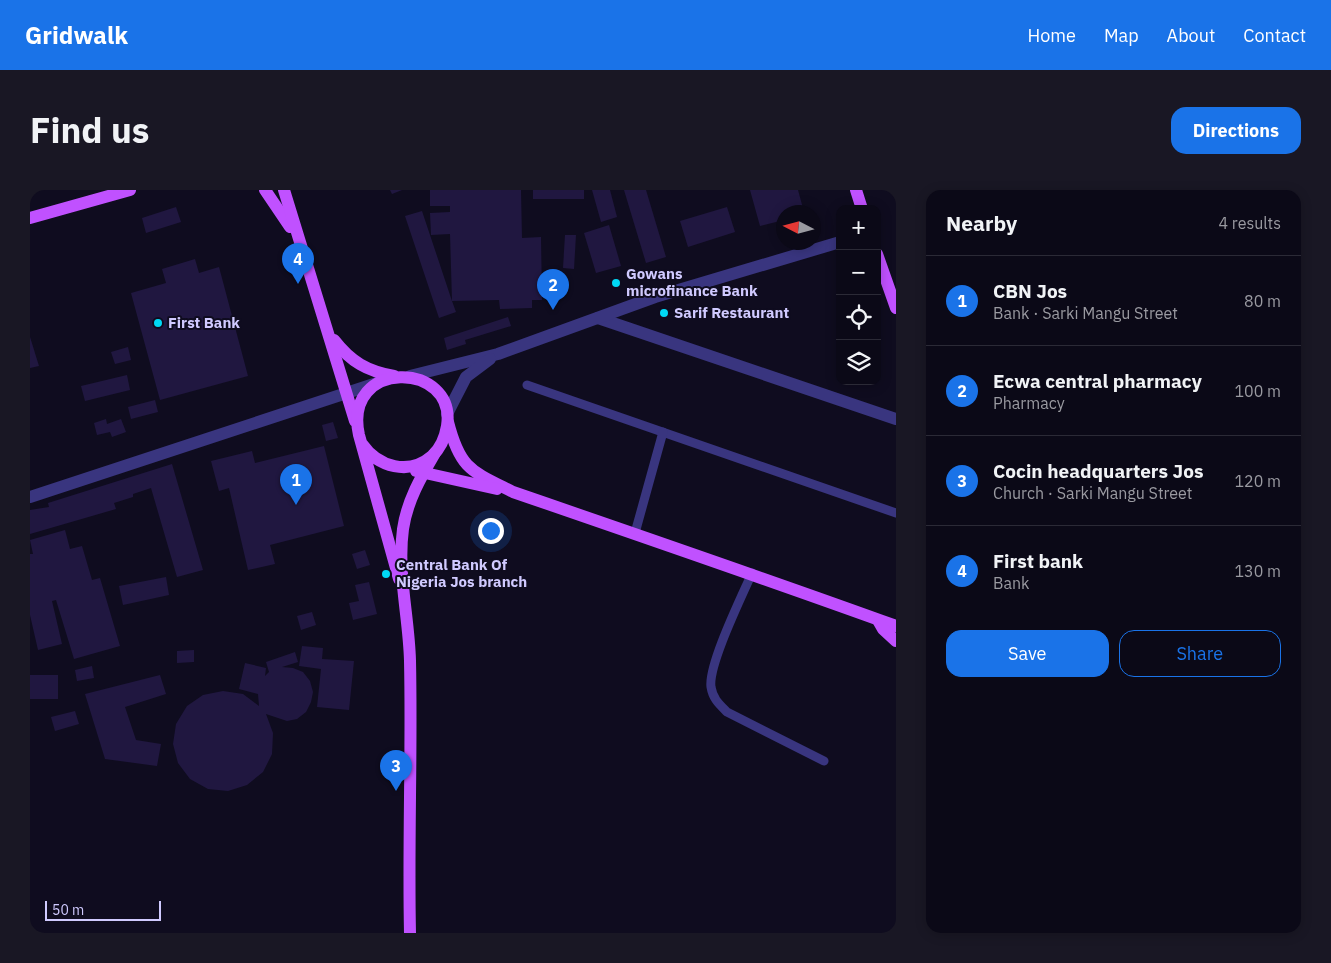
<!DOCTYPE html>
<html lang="en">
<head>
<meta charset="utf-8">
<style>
  :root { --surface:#0b0917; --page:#191724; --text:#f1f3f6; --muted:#9a9aa1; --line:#2b2a36; --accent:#1a73e8 }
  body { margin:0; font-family:"IBM Plex Sans",sans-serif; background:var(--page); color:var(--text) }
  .controls { position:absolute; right:15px; top:15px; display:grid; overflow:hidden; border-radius:10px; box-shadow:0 2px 12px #0003 }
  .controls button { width:45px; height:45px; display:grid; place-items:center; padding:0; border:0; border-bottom:1px solid var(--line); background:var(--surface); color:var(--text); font:25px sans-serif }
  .compass { position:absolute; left:746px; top:15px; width:45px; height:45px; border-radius:50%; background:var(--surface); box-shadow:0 2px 12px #0003; rotate:276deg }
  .scale { position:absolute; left:15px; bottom:12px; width:116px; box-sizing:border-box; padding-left:5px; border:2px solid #d0caff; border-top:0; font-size:14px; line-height:18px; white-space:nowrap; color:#d0caff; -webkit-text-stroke:4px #0f0c1f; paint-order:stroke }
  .you { position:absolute; left:460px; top:340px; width:18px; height:18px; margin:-12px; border:4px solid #fff; border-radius:50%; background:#1a73e8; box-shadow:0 0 0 8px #1a73e833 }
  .badge { display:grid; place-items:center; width:32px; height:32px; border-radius:50%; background:var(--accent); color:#fff; font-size:16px; font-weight:700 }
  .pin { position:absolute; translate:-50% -41px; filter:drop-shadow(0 1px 2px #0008) }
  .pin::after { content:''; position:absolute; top:26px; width:18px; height:15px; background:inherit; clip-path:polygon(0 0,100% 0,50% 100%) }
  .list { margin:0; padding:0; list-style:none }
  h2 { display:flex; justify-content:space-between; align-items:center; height:65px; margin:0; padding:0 20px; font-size:21px }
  h2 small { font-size:16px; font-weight:400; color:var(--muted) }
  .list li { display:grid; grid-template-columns:32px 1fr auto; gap:15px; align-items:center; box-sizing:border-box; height:90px; padding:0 20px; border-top:1px solid var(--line) }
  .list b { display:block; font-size:19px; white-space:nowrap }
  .list p { margin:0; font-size:16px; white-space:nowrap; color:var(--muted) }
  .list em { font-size:16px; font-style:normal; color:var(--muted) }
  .actions { display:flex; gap:10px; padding:15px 20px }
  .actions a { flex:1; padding:11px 0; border:1px solid var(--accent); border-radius:15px; text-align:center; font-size:18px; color:var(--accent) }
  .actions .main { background:var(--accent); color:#fff }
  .icon { flex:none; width:28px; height:28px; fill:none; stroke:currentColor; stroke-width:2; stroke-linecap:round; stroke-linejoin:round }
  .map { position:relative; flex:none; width:866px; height:743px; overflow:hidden; border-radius:15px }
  header { display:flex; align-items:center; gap:30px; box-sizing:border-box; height:70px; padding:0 25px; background:var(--accent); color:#fff }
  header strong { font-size:24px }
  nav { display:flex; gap:28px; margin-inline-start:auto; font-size:18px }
  .intro { display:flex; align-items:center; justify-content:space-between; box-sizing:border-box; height:120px; padding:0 30px }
  h1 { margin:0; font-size:35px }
  .button { padding:12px 22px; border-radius:15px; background:var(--accent); color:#fff; font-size:18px; font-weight:700 }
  main { display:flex; gap:30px; padding:0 30px }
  aside { flex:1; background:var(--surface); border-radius:15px; box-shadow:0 2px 12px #0003 }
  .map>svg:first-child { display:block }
  .building { fill:#201740 }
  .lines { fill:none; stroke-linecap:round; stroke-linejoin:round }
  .lane { stroke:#39357f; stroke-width:9 }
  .street { stroke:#39357f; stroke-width:12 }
  .primary { stroke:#c051ff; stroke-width:12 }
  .poi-dot { fill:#00d9f5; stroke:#0f0c1f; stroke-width:2 }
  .labels { text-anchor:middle; stroke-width:4; stroke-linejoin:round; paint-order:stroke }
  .poi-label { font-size:15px; font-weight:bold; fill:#d0caff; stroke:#0f0c1f; text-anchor:start }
</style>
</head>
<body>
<header>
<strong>Gridwalk</strong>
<nav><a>Home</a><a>Map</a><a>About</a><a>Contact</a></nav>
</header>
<div class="intro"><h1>Find us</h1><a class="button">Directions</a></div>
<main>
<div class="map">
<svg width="866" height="743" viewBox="0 0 866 743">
  <rect width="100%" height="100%" fill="#0f0c1f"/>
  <g class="building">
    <polygon points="360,0 372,0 362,4"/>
    <polygon points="400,0 491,0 492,48 511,47 512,110 502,110 502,118 470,119 469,110 422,111 426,122 409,128 375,26 392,21 422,111 420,44 401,45 400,23 420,22 420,16 400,16"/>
    <rect x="503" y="0" width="51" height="9"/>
    <polygon points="562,0 580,0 587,27 571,32"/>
    <polygon points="594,0 616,0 636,67 616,73"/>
    <polygon points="720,0 768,0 774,22 754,22 754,30 730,36"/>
    <polygon points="146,17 151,32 116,43 112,28"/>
    <polygon points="697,17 705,42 658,57 650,31"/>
    <polygon points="579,35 591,76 566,83 554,43"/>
    <polygon points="535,45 546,45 544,79 533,78"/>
    <polygon points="165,69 169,83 189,77 218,186 130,210 101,103 136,93 132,79"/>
    <polygon points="478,127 481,136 435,150 436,154 417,160 414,148"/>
    <polygon points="0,147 9,176 0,178"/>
    <polygon points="98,157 101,170 85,174 81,162"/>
    <polygon points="97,185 100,200 55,211 51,196"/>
    <polygon points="125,210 128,222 101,229 98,217"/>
    <polygon points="76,229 77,234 91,229 96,242 82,247 80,242 67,245 64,233"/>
    <polygon points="303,232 308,248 296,251 292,235"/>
    <polygon points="294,256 314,336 240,355 245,374 218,380 199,298 189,301 181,271 222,261 225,273"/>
    <polygon points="142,274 173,380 147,387 121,298 103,304 103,307 84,313 86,319 0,344 0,320 19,317 18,313"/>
    <polygon points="35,340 40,359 52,356 62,390 70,388 90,456 44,469 26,410 22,411 32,454 8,460 0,425 0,364 3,364 0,350"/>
    <polygon points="335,360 340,375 327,379 322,364"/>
    <polygon points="136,387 139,405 93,415 89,396"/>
    <polygon points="339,392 347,424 323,430 319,413 329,411 325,395"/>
    <polygon points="282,422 286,435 271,440 267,426"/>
    <polygon points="272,456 293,458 292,469 324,471 319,520 287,517 291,479 269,476"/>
    <polygon points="164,460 164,472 147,473 147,461"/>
    <polygon points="265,462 268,472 252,477 263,478 273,482 280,491 283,502 281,512 276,522 267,529 257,531 236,524 243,543 242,564 233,582 217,595 198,601 178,599 160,589 148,573 143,554 146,534 157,516 173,505 193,501 213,504 229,516 228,504 209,499 215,473 236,478 235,486 239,482 236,472"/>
    <polygon points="62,476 64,488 47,491 45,480"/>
    <rect x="0" y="485" width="28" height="24"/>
    <polygon points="130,485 136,504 95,517 106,550 131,554 127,576 75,569 55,504"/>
    <polygon points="45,521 49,534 25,541 21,527"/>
  </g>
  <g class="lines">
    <g class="lane">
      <polyline points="497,195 866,323"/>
      <polyline points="605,343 633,242"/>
      <path d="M722,383C712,406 678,475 681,497C683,509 689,514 697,522L794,571"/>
    </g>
    <g class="street">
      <polyline points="568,128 866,229"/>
      <polyline points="380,186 468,164 625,107 810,52"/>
      <polyline points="417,224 436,187 460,169"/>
      <polyline points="0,307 350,192"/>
    </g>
    <g class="primary">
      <polyline points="235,0 260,37"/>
      <polyline points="254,0 325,231"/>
      <polyline points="826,0 832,19"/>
      <polyline points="0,28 100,0"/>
      <polyline points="847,64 866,118"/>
      <path d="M304,150C321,172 337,181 364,186"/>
      <path d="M418,232C430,279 441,281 483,302C611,346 739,390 866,436"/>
      <path d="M332,254C348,277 379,286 402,266C411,258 415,248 417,236C427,171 312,168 329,245L369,389"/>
      <polyline points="386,281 467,299"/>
      <polyline points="849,432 853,439 866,451"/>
      <path d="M380,743C378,652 382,562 380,471C379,427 367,383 373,339C377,311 391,287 405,263"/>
    </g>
  </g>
  <g class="poi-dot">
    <circle cx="586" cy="93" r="5"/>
    <circle cx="634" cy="123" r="5"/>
    <circle cx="128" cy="133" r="5"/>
    <circle cx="356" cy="384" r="5"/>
  </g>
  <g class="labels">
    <g class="poi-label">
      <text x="596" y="89">Gowans<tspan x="596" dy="17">microfinance Bank</tspan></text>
      <text x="644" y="128">Sarif Restaurant</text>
      <text x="138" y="138">First Bank</text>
      <text x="366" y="380">Central Bank Of<tspan x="366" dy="17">Nigeria Jos branch</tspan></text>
    </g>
  </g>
</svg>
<div class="controls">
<button>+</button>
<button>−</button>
<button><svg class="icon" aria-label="locate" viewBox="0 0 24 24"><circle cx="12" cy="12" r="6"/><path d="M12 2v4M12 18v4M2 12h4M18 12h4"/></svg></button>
<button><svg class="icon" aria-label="layers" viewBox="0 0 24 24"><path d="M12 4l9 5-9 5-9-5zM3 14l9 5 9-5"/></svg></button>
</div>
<svg class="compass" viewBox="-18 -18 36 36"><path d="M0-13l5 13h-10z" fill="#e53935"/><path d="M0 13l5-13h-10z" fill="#9a9aa1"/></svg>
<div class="scale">50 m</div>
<div class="you"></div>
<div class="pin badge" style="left:266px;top:315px">1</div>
<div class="pin badge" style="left:523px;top:120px">2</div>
<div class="pin badge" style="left:366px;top:601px">3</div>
<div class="pin badge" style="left:268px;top:94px">4</div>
</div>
<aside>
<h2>Nearby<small>4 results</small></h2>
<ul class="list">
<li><span class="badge">1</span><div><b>CBN Jos</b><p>Bank · Sarki Mangu Street</p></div><em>80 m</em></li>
<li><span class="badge">2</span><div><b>Ecwa central pharmacy</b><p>Pharmacy</p></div><em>100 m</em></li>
<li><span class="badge">3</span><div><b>Cocin headquarters Jos</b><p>Church · Sarki Mangu Street</p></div><em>120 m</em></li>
<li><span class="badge">4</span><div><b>First bank</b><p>Bank</p></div><em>130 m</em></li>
</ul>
<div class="actions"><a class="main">Save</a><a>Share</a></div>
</aside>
</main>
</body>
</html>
